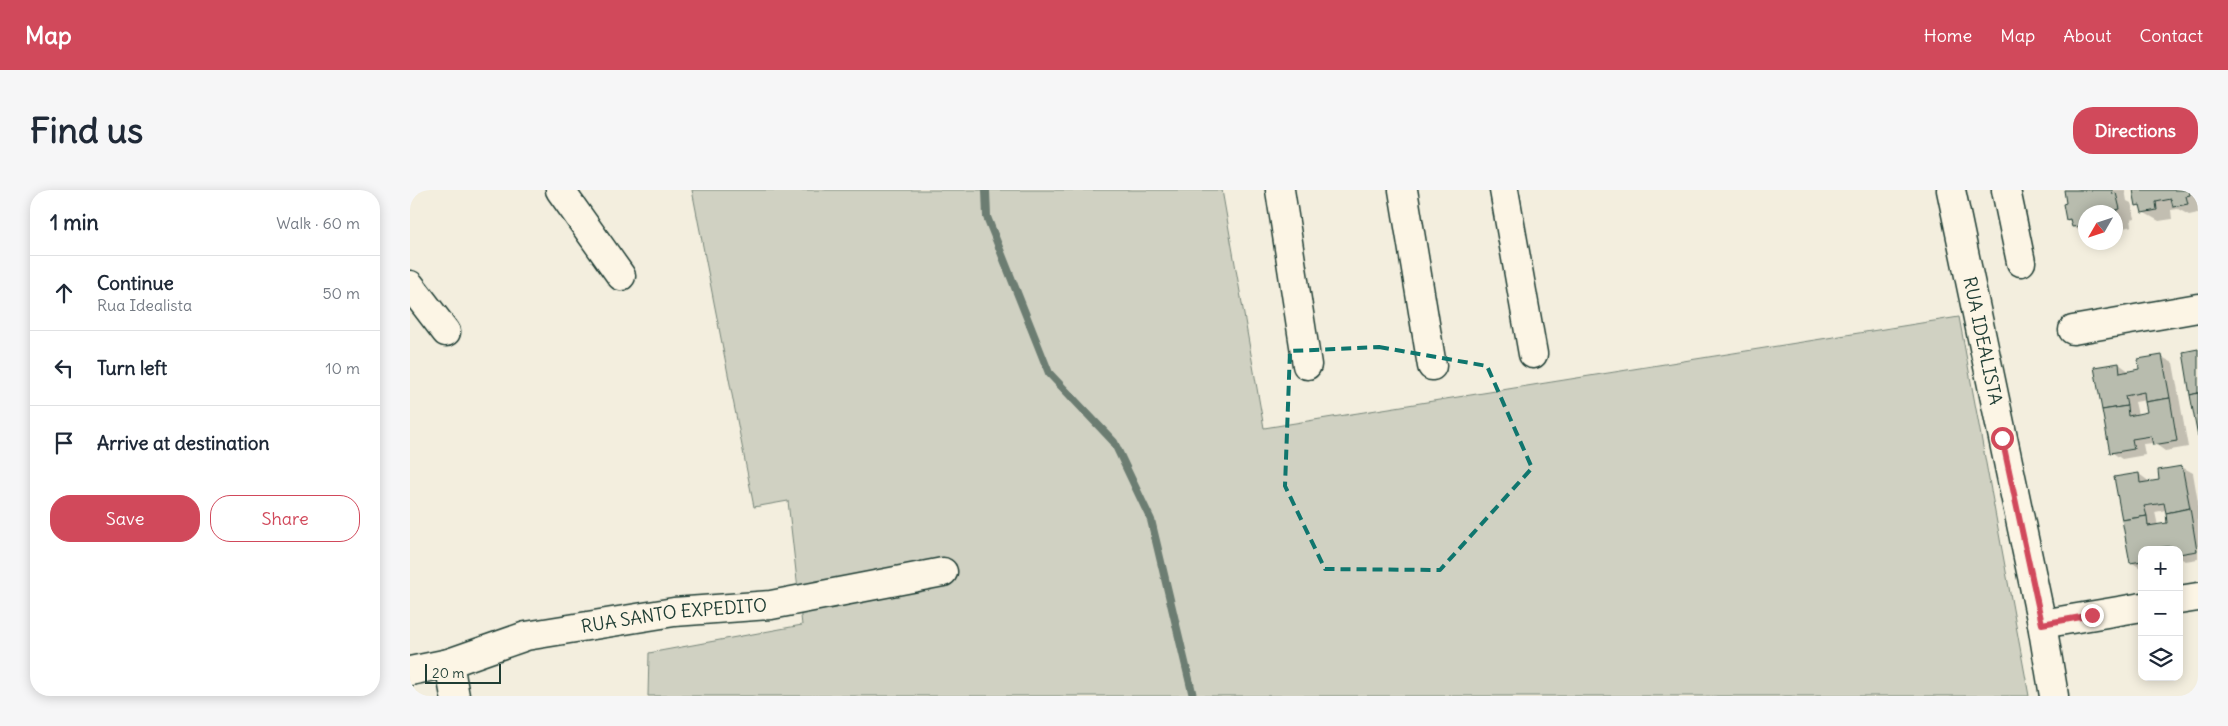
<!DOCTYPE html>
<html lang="en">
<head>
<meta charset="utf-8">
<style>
  :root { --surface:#fff; --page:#f6f6f7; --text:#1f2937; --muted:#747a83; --line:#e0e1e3; --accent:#d1495b }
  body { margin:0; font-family:Delius,sans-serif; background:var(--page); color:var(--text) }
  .controls { position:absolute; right:15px; bottom:15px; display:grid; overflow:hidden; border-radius:10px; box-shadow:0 2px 12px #0003 }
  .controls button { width:45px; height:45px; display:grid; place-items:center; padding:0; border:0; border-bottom:1px solid var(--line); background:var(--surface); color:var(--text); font:25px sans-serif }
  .compass { position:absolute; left:1668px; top:15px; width:45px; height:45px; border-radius:50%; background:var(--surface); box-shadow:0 2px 12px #0003; rotate:231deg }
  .scale { position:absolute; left:15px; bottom:12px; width:76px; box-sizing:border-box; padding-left:5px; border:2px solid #1f3d34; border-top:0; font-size:14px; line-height:18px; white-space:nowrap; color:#1f3d34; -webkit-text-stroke:4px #fcf5e5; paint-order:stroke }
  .stop { position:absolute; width:15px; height:15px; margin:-11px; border:4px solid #d1495b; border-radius:50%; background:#fff }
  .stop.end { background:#d1495b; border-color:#fff; box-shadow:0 1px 5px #0008 }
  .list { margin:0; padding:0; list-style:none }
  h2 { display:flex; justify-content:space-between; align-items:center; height:65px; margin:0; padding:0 20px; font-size:21px }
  h2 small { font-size:16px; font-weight:400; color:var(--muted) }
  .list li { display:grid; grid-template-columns:32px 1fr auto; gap:15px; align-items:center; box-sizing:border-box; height:75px; padding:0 20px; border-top:1px solid var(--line) }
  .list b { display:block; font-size:19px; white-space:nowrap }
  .list p { margin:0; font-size:16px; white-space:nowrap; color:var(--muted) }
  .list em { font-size:16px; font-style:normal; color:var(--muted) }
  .actions { display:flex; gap:10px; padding:15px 20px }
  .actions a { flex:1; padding:11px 0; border:1px solid var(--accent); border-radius:20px; text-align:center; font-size:18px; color:var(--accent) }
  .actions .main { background:var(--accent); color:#fff }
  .icon { flex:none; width:28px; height:28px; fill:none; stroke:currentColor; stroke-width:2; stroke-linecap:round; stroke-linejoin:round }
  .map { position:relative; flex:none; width:1788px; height:506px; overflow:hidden; border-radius:20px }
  header { display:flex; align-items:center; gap:30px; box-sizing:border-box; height:70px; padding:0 25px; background:var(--accent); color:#fff }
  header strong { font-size:24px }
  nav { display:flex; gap:28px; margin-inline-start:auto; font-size:18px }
  .intro { display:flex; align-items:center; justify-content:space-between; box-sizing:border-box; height:120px; padding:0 30px }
  h1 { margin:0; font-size:35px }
  .button { padding:12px 22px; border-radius:20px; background:var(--accent); color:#fff; font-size:18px; font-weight:700 }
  main { display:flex; gap:30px; padding:0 30px }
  aside { flex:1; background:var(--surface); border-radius:20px; box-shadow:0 2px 12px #0003 }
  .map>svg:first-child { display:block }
  .green { fill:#d0d1c2; stroke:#78877b }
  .shadow { fill:#0003; fill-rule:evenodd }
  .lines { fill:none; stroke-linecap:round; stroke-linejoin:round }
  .stream { stroke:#6c7d72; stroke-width:8 }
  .building { fill:#b8bcae; stroke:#1f3d34 }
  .minor-casing { stroke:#1f3d34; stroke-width:31 }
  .minor { stroke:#fcf5e5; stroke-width:28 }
  .route { stroke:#d1495b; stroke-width:6 }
  .marked { fill:none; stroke:#0f766e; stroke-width:4; stroke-dasharray:10 6; stroke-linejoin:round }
  .labels { text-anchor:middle; stroke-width:4; stroke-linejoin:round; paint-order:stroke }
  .street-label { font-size:18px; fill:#1f3d34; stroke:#fcf5e5 }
</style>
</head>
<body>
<header>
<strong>Map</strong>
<nav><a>Home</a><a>Map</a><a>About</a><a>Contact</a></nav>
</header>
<div class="intro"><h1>Find us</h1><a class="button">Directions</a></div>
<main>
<aside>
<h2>1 min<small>Walk · 60 m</small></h2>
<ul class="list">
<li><svg class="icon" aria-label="ahead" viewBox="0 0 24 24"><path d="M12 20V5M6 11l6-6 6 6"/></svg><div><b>Continue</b><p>Rua Idealista</p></div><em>50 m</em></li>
<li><svg class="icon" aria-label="left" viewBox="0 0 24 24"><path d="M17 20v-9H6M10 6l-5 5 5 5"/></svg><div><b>Turn left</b></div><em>10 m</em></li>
<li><svg class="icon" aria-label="arrive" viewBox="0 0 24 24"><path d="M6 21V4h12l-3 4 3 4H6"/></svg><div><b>Arrive at destination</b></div></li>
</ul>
<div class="actions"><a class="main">Save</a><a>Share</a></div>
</aside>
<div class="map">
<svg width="1788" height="506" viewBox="0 0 1788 506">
  <rect width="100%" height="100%" fill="#f3eede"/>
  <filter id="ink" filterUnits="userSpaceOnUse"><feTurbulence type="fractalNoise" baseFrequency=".02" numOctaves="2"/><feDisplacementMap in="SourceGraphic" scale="10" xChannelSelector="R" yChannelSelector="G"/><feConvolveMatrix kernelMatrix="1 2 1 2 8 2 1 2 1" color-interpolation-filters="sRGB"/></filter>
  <g filter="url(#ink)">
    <polygon class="green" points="282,0 812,0 854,238 1549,127 1619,506 238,506 239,463 392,435 378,311 344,317"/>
    <g class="shadow">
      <polygon points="1655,0 1715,0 1717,11 1721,13 1725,28 1721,29 1722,36 1709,39 1706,37 1706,22 1676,22 1676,44 1663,37 1662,32 1657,29"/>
      <polygon points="1727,0 1788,0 1788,23 1779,25 1768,19 1761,20 1762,29 1749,31 1733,22 1732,18 1727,15"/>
      <path d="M1752,167L1763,173L1778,257L1755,261L1744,253L1733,254L1735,265L1712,269L1701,262L1709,174L1720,182L1731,181ZM1736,210L1739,223L1728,225L1725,212Z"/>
      <path d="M1772,277L1783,283L1788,312V369L1775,371L1769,367V360H1732V379L1721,372L1729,284L1740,292L1751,291ZM1756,320L1759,334L1748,336L1745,322Z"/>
    </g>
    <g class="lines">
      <polyline class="stream" points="576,0 577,27 639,183 704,252 741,330 783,506"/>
    </g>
    <g class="building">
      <polygon points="1654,0 1702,0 1703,4 1706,3 1710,19 1706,20 1708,28 1706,28 1706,22 1676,22 1676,35 1662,37 1660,29 1656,30 1653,14 1656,13"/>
      <polygon points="1723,0 1779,0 1780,5 1776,6 1778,14 1763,17 1761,9 1746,12 1747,20 1732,23 1730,15 1726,16"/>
      <polygon points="1788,159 1788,203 1780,205 1773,162"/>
      <polygon points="1752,165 1760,208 1735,212 1734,202 1715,206 1717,216 1692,220 1684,177 1709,173 1710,183 1729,179 1728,169"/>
      <polygon points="1788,203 1788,247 1780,205"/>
      <polygon points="1760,208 1767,251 1743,255 1741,246 1722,249 1724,259 1700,263 1692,220 1717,216 1718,226 1737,222 1735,212"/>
      <polygon points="1772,276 1780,318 1756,323 1754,313 1734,316 1737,326 1712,330 1704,287 1729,283 1730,293 1749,290 1748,280"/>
      <polygon points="1780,318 1787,361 1769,364 1769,360 1762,360 1761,356 1732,360 1732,371 1720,373 1712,330 1737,326 1738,336 1757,333 1756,323"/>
    </g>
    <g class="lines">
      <defs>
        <g id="minor">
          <polyline points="150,0 211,86"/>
          <polyline points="870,0 897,175"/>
          <polyline points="993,0 1022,176"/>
          <polyline points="1094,0 1123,164"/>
          <path id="s1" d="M1541,0L1632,434L1644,506"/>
          <polyline points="1596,0 1611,72"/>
          <polyline points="0,95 36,142"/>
          <polyline points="1663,140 1788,118"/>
          <polyline points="1769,410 1788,407"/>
          <polyline points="1632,434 1732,417"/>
          <polyline points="39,473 45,506"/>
          <path id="s2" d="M0,481L39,473L116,446L264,422L361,415L533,382"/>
        </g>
      </defs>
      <use href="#minor" class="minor-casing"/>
      <use href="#minor" class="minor"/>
    </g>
  </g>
  <g class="lines" filter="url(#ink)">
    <polyline class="route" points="1592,248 1632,434 1682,425"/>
  </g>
  <path class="marked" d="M969,157L1077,176L1122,278L1030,380L915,379L875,296L880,161Z"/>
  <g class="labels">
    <g class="street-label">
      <text dy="6" stroke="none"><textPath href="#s1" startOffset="154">RUA IDEALISTA</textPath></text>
      <text dy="6" stroke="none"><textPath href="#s2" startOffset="271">RUA SANTO EXPEDITO</textPath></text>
    </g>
  </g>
</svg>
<div class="controls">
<button>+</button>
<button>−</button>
<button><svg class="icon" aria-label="layers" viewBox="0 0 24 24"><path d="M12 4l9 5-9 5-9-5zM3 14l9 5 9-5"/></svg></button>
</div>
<svg class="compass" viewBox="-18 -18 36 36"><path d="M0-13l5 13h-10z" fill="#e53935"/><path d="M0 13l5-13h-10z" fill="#747a83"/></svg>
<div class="scale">20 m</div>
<div class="stop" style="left:1592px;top:248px"></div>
<div class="stop end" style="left:1682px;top:425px"></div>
</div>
</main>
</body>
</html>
